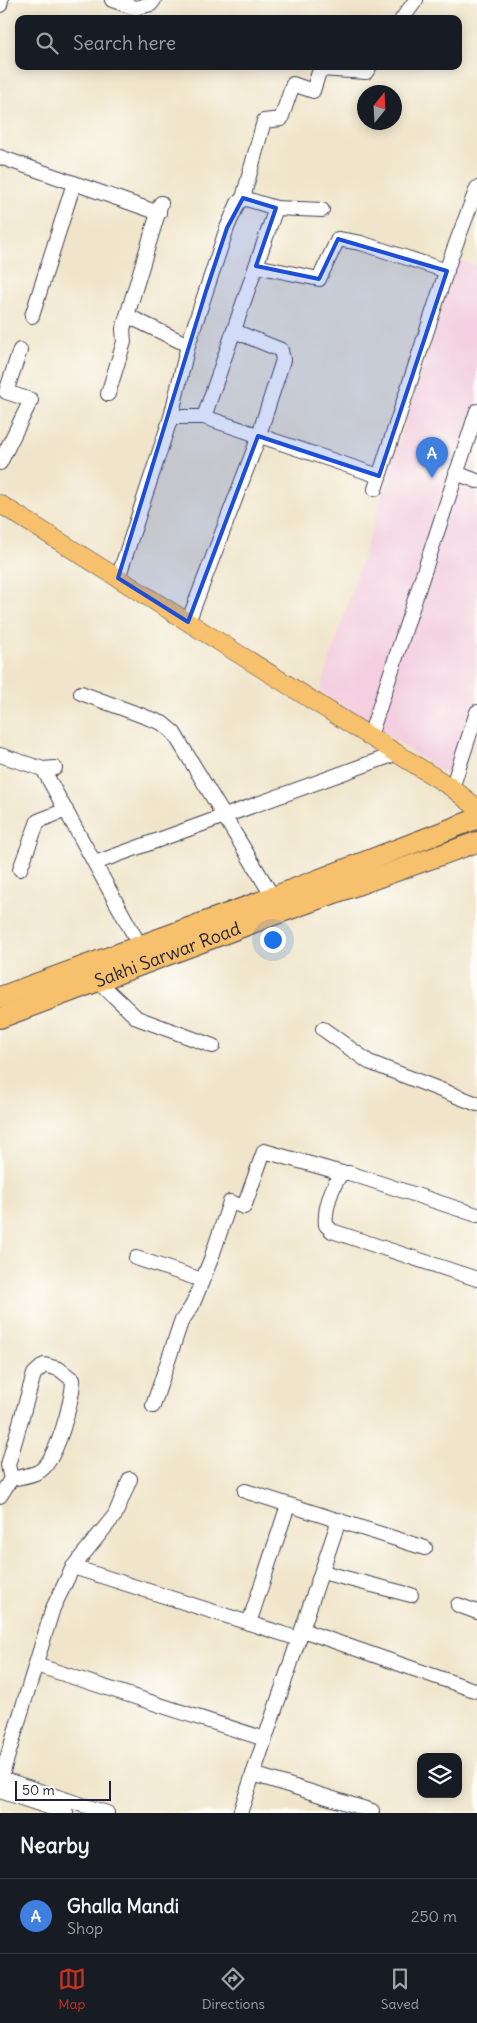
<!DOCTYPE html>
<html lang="en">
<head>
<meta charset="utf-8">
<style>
  :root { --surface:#171b24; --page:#242831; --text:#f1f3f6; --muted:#9ea1a6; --line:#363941; --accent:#c8321e }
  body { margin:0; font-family:Delius,sans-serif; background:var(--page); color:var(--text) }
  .controls { position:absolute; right:15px; bottom:15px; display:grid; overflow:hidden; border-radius:10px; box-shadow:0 2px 12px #0003 }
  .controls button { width:45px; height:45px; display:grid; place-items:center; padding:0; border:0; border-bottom:1px solid var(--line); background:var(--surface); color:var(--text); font:25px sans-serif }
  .compass { position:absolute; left:357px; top:85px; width:45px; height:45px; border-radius:50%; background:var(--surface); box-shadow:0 2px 12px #0003; rotate:18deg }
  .scale { position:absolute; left:15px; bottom:12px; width:96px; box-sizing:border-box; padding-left:5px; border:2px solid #22223b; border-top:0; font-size:14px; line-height:18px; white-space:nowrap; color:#22223b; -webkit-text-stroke:4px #fdfcf7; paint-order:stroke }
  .you { position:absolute; left:272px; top:939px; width:18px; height:18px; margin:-12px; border:4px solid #fff; border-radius:50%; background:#1a73e8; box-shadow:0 0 0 8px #1a73e833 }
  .badge { display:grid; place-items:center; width:32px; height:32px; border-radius:50%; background:var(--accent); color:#fff; font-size:16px; font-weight:700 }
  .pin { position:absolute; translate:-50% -41px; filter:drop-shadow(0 1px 2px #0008) }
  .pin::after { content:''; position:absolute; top:26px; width:18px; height:15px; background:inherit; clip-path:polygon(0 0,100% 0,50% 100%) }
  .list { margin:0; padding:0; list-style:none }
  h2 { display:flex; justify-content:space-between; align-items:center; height:65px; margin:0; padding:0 20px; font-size:21px }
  h2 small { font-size:16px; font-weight:400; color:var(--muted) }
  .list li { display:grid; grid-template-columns:32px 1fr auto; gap:15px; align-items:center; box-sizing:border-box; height:75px; padding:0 20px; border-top:1px solid var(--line) }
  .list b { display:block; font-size:19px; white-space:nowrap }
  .list p { margin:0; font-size:16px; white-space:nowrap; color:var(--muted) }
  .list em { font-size:16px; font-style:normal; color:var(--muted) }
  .icon { flex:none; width:28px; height:28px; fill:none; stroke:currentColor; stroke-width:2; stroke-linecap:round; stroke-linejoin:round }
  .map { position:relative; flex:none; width:477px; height:1813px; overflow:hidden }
  .search { position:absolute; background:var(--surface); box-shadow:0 2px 12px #0003; left:15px; right:15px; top:15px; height:55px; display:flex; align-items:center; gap:12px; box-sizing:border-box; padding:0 18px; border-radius:10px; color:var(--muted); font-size:19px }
  .sheet { height:140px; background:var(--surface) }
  nav { display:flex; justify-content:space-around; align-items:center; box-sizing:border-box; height:70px; border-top:1px solid var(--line); background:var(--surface); font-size:14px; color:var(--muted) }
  nav a { display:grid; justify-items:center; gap:2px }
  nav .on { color:var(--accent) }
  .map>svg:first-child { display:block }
  .built { fill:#f3cfe0 }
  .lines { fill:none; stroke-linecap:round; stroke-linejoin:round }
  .minor-casing { stroke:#413f50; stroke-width:16 }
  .major-casing { stroke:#413f50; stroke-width:19 }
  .highway-casing { stroke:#413f50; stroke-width:22 }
  .minor { stroke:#fff; stroke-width:14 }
  .major { stroke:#f7c06c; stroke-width:18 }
  .highway { stroke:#f7c06c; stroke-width:20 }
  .marked { fill:#1d4ed8; fill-opacity:0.2; stroke:#1d4ed8; stroke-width:4; stroke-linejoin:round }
  .labels { text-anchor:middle; stroke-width:4; stroke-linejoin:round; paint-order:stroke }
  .street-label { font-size:18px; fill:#22223b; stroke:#fdfcf7 }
</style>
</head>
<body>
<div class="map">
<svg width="477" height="1813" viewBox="0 0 477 1813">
  <rect width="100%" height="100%" fill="#fdfcf7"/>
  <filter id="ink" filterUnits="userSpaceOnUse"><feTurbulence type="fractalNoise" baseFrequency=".02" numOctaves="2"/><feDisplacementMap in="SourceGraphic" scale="10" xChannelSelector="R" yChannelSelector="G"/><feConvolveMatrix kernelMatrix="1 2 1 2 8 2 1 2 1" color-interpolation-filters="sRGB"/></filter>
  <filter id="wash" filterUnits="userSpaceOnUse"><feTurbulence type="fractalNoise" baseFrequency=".0096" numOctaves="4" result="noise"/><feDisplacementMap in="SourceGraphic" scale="20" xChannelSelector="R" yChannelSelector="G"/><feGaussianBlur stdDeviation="1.12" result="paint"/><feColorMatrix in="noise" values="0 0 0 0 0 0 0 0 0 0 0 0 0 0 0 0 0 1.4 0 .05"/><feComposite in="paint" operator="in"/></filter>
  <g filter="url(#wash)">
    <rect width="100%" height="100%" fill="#f0e5ca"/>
    <polygon class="built" points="457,259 477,266 477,731 459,783 320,691"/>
  </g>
  <g filter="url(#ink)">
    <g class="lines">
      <defs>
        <g id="minor">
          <polyline points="112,0 135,8 151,4 154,0"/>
          <polyline points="0,5 1,0"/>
          <polyline points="402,19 416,0"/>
          <polyline points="0,157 159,213"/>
          <polyline points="243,198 276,208 322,210"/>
          <polyline points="256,266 319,279 338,239 361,243 447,271"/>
          <polyline points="32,316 74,183"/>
          <polyline points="128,316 188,345"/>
          <polyline points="108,394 124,342 123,329 161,203"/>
          <polyline points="171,417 204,417 379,476"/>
          <polyline points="204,417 276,208"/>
          <polyline points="0,463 31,400 6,392 20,350"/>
          <polyline points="456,473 477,481"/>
          <polyline points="375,489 451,257 477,188"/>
          <polyline points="118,578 171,417 188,345 227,228 238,203 243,198 264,121 281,119 293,84 313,91 320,69 366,72 370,66"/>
          <polyline points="188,622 255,447 283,360 281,350 234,331"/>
          <polyline points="81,693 162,723 174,733 273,897"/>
          <polyline points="370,736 477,411"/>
          <polyline points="0,755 43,769 55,768"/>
          <polyline points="43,769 140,946"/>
          <polyline points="452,788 477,712"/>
          <polyline points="95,863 398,753"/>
          <polyline points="20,869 38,821 66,810"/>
          <polyline points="98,981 137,1018 213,1046"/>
          <polyline points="323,1029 369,1062 477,1104"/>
          <path d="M342,1173C332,1185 324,1210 326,1225L332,1231L477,1279"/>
          <polyline points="136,1258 202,1280"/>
          <polyline points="153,1406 181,1322 192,1306 211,1259 230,1202 244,1207 264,1151 342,1173 349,1173 477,1215"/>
          <polyline points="245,1491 425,1548"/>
          <path d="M0,1496L11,1479C19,1477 30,1476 38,1472C56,1464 73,1400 73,1380L59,1369L44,1365L34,1374L8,1465L11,1479"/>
          <polyline points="73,1567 299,1639"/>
          <polyline points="322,1572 411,1595"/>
          <polyline points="458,1605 477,1612"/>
          <polyline points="249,1623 288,1505"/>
          <polyline points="302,1630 477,1691"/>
          <polyline points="36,1665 265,1739"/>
          <polyline points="253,1774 372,1811"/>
          <polyline points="0,1778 107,1813"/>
          <polyline points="1,1778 53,1608 73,1567 115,1515 130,1479"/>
          <polyline points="0,1791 66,1813"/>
          <polyline points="240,1813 339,1520"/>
        </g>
        <polyline id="major" points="0,504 452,788 477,808"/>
        <g id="highway">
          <polyline points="0,997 273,897 476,819"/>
          <path id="s1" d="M0,1018L271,916L477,842"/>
        </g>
      </defs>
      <use href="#minor" class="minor-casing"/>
      <use href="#major" class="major-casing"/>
      <use href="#highway" class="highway-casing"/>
      <use href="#minor" class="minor"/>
      <use href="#major" class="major"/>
      <use href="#highway" class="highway"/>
    </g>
  </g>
  <path class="marked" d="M243,198L276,208L256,266L319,279L338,239L447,271L379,476L258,436L188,622L118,578L206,291L227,228Z"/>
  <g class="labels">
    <g class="street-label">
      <text dy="6" stroke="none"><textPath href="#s1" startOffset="179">Sakhi Sarwar Road</textPath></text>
    </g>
  </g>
</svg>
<div class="controls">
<button><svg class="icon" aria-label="layers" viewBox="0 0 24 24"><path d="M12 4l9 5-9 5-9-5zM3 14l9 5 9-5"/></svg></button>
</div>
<svg class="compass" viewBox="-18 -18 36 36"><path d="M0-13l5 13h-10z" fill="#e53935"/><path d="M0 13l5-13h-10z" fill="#9ea1a6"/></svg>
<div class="scale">50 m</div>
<div class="you"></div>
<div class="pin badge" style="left:432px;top:478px;background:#3f7fe0">A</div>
<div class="search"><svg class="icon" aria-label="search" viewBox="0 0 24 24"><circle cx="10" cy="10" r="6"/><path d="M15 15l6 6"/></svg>Search here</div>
</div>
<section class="sheet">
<h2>Nearby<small></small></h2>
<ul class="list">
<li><span class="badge" style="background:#3f7fe0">A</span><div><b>Ghalla Mandi</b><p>Shop</p></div><em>250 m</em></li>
</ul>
</section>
<nav>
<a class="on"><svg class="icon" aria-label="map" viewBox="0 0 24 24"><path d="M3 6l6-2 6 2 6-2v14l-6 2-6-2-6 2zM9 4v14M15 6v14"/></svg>Map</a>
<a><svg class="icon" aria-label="directions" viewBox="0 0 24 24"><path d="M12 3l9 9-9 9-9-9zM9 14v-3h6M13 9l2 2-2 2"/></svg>Directions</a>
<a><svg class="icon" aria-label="saved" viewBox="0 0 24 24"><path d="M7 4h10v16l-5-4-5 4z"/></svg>Saved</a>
</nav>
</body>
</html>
